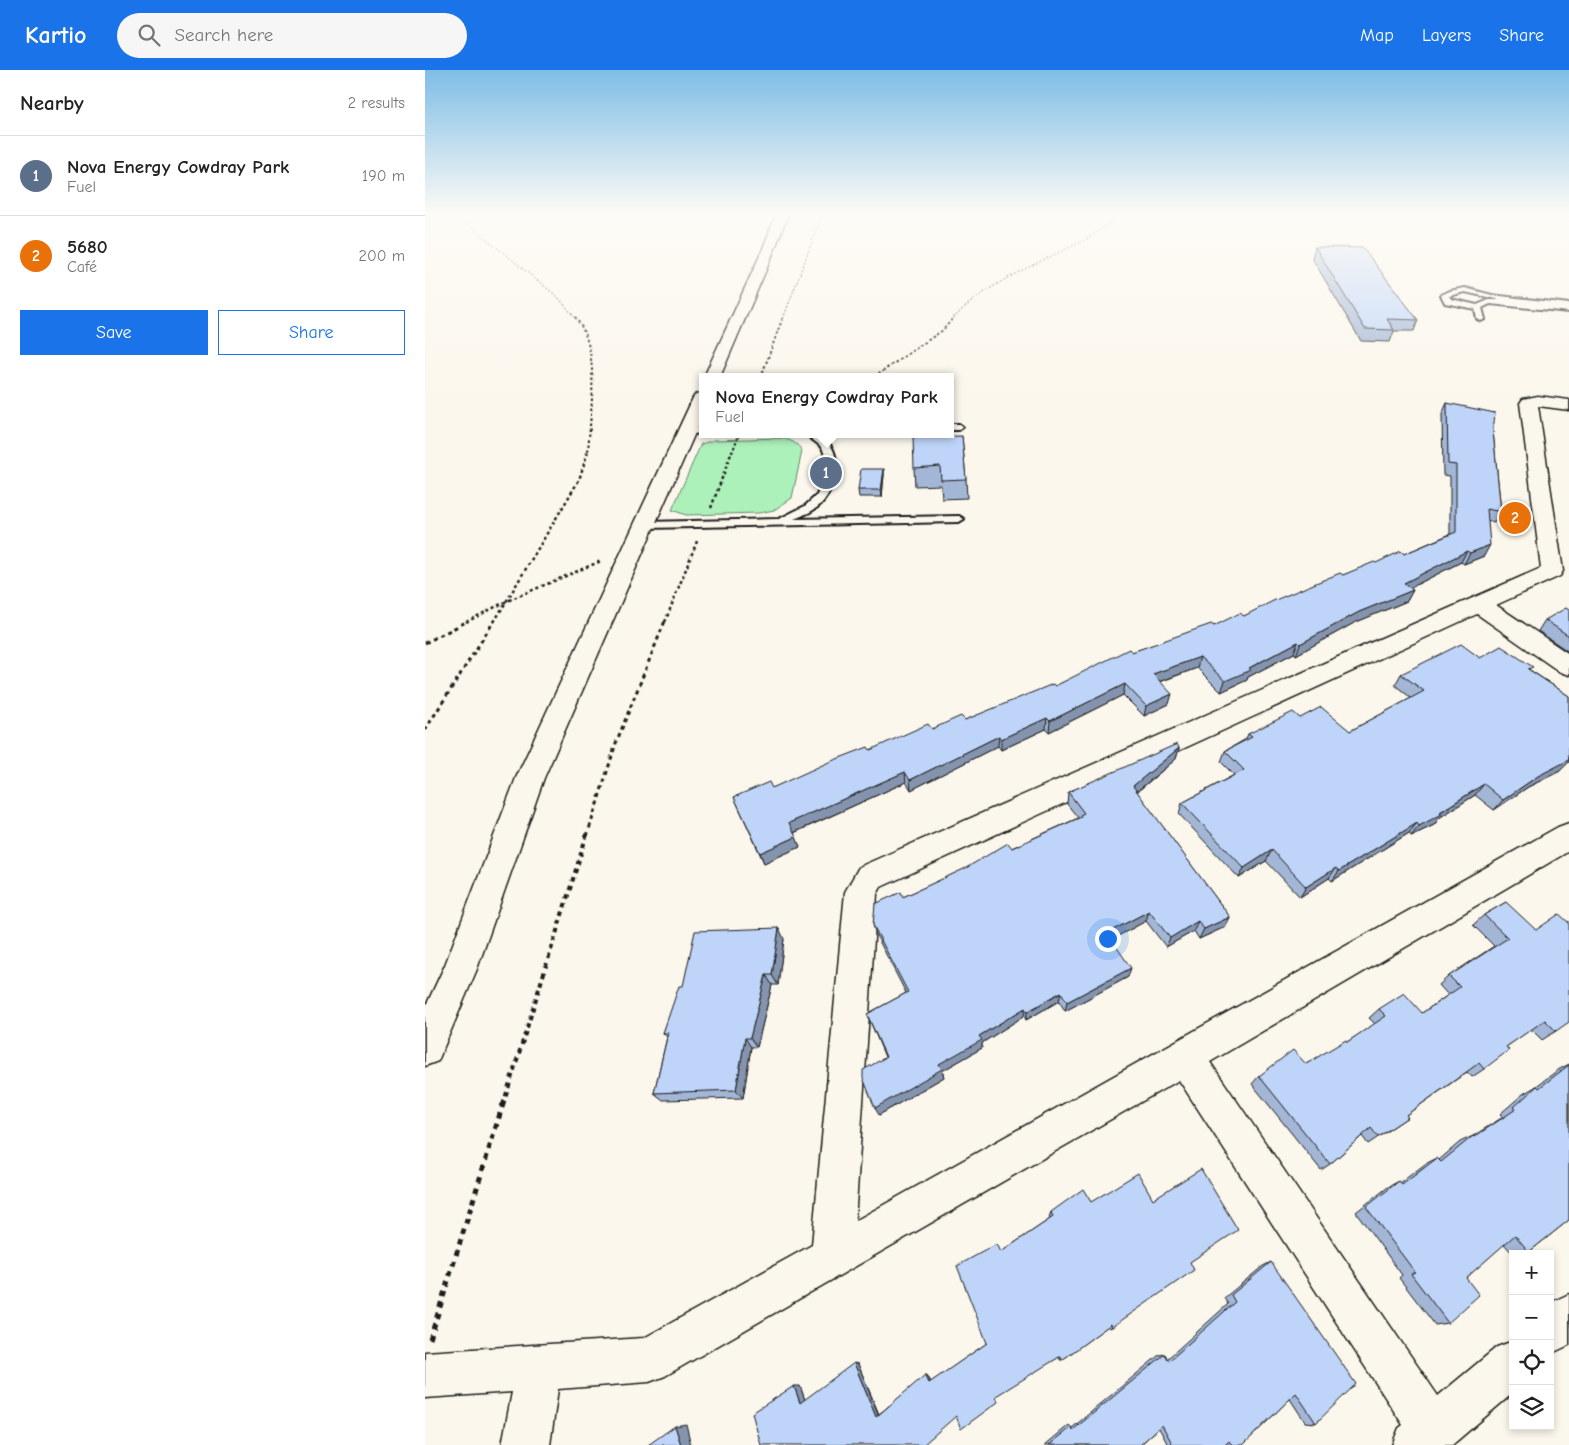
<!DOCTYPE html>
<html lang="en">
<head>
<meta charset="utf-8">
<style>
  :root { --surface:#fff; --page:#f6f6f6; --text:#222; --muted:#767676; --line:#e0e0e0; --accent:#1a73e8 }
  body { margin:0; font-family:"Comic Neue",sans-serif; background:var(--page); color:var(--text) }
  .controls { position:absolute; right:15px; bottom:15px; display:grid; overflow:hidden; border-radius:0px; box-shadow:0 2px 8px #0003 }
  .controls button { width:45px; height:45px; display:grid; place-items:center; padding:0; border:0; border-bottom:1px solid var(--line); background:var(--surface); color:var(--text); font:25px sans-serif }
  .you { position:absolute; left:682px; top:868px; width:18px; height:18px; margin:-12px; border:4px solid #fff; border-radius:50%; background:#1a73e8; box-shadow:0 0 0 8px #1a73e833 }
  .badge { display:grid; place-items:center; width:32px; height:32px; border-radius:50%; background:var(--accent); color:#fff; font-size:16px; font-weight:700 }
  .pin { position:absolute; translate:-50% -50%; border:2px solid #fff; box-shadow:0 1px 5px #0006 }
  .popup { position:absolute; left:274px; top:303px; width:255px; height:65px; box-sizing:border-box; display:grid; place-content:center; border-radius:0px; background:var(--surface); filter:drop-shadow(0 1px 4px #0005); font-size:16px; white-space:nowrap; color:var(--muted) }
  .popup b { font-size:19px; color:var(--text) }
  .popup::after { content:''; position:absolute; left:50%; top:100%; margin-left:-10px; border:10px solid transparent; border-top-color:var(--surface) }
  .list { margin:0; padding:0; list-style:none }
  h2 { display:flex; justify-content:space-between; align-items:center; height:65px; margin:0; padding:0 20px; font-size:21px }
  h2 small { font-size:16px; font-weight:400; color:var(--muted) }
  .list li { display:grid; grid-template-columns:32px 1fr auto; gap:15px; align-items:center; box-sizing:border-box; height:80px; padding:0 20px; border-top:1px solid var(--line) }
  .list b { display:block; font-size:19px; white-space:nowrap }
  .list p { margin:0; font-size:16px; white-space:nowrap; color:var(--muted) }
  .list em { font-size:16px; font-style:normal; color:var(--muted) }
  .actions { display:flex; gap:10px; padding:15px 20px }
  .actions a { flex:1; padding:11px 0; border:1px solid var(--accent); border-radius:0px; text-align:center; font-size:18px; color:var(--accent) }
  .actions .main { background:var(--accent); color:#fff }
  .icon { flex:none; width:28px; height:28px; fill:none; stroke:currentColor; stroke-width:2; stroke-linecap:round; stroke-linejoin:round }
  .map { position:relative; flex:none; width:1144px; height:1375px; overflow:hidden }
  header { display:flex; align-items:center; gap:30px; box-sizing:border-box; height:70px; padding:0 25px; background:var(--accent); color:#fff }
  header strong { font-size:24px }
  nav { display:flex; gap:28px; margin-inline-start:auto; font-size:18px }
  .search { width:350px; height:45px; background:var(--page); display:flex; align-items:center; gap:12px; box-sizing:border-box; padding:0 18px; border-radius:28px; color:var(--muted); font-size:19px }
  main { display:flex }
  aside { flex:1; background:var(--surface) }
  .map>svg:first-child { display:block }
  .green { fill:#acf0ba; stroke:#64866b }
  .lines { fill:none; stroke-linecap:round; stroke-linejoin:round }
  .service-casing { stroke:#1c1c1c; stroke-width:4 }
  .minor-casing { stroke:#1c1c1c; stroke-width:3 }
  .tertiary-casing { stroke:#1c1c1c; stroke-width:3 }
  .path-far5 { stroke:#1c1c1c; stroke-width:1; stroke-dasharray:2 2; stroke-linecap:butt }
  .path-far4 { stroke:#1c1c1c; stroke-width:2; stroke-dasharray:2.5 2.5; stroke-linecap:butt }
  .path-far3 { stroke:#1c1c1c; stroke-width:2.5; stroke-dasharray:3 3; stroke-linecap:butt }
  .path-far2 { stroke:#1c1c1c; stroke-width:3; stroke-dasharray:4 4; stroke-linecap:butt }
  .path-far1 { stroke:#1c1c1c; stroke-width:4; stroke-dasharray:4.5 4.5; stroke-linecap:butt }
  .path { stroke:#1c1c1c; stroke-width:5; stroke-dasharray:5.5 5.5; stroke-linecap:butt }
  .service { fill:#fbf7ec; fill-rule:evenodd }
  .minor { fill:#fbf7ec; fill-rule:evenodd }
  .tertiary { fill:#fbf7ec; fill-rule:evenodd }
  .wall { fill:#a3b6d6; stroke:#1c1c1c }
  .shaded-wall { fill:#8594ae; stroke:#1c1c1c }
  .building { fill:#bed4f9; stroke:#1c1c1c }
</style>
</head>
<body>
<header>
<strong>Kartio</strong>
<div class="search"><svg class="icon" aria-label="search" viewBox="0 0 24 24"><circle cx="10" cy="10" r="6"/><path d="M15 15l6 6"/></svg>Search here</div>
<nav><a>Map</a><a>Layers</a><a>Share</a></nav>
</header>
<main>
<aside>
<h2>Nearby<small>2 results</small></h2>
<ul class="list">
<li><span class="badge" style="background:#5c6f8a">1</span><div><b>Nova Energy Cowdray Park</b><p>Fuel</p></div><em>190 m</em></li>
<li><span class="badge" style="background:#e8710a">2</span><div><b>5680</b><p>Café</p></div><em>200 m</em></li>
</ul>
<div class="actions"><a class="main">Save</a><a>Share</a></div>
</aside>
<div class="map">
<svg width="1144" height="1375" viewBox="0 0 1144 1375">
  <rect width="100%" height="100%" fill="#fbf7ec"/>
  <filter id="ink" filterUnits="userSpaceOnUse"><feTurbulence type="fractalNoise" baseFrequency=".02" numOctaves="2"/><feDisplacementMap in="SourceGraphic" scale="10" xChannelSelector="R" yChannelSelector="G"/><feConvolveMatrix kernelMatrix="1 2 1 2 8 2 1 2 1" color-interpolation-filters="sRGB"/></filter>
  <g filter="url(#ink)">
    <path class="green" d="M357,368C365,370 373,373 377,381L367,428L349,440L334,443L261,445L247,440L276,374L289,370Z"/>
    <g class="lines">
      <defs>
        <g id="service">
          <path d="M1040,218L1067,225L1144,234V242L1065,234L1057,238L1060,249L1056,251L1052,249L1050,239L1020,233L1016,225L1025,221ZM1040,222L1076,230H1064L1052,235L1026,229L1024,226Z"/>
          <polygon points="525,354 534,354 538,357 534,360 525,360"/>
          <polygon points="262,358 277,358 277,364 259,363 257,361"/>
          <path d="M380,364C420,364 417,411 396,434C389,441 379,445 369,449L534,446L539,449L534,452L221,458L216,455L221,452L354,449L380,436L392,425L400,404L402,391L397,377Z"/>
        </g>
        <g id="minor">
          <polygon points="1113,326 1144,330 1144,340 1113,336 1138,501 1135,506 1071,535 1144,584 1144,605 1135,602 1052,544 456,817 452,824 430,1151 1133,757 1144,753 1144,781 785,992 1013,1326 1072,1277 1088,1271 1088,1323 1027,1375 967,1375 974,1358 978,1355 754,1010 240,1306 224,1312 133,1319 125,1375 77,1375 87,1322 0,1328 0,1282 219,1268 387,1175 420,822 434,797 1116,498 1095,333 1098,329"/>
          <polygon points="1144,1224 1144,1275 1125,1284 1125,1233"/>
        </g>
        <g id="tertiary">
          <polygon points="352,142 364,142 349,181 295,307 279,307 337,181"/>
          <polygon points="277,323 277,347 119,708 52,899 13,991 0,996 0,938 20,895 91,708 268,328 271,324"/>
        </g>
      </defs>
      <use href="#service" class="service-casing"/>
      <use href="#minor" class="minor-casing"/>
      <use href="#tertiary" class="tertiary-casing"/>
      <g class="path-far5">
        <polyline points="28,142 133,227 151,249"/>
        <polyline points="358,249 398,142"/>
        <path d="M528,249C560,213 618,191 660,170C673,163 685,151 697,142"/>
      </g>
      <g class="path-far4">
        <path d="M150,247C177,280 165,342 163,383"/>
        <polyline points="336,307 358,247"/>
        <polyline points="449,307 518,260 529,247"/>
        <polyline points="307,383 314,364"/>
      </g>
      <g class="path-far3">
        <polyline points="286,438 307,381"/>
        <polyline points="41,552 82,531 176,491"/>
        <polyline points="69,552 154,410 163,381"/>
        <polyline points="240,552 272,471"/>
      </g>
      <g class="path-far2">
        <polyline points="0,573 43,551"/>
        <polyline points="0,660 69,551"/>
        <polyline points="162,766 191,673 240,551"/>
      </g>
      <polyline class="path-far1" points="78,1035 162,764"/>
      <polyline class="path" points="5,1269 78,1034"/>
      <use href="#service" class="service"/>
      <use href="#minor" class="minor"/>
      <use href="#tertiary" class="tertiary"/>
    </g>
    <g class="wall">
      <polygon points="890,177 993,250 989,261 969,261 965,272 936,271 887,188"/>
      <polygon points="1022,333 1068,361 1076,442 1069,453 1063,451 1059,486 1039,494 1036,492 985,518 988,520 982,531 929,553 871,585 869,583 823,607 822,610 796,622 772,598 735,612 744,634 719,646 698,625 624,662 621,659 576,680 573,676 486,720 481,712 369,763 375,777 339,793 309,727 347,718 445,680 507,659 540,650 630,616 707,582 819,546 918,505 979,484 1025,464 1025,406 1018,405 1017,344"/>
      <polygon points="537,366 541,409 542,428 517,429 516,415 490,416 489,398"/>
      <polygon points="459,399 459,405 457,427 434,427 433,420"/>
      <polygon points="1144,540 1144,582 1113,561 1120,550"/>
      <polygon points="1055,588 1105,600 1144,626 1144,692 1135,701 1103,717 1069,740 1050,725 1014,748 1009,755 986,766 984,763 907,811 904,808 875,827 841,791 814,808 754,744 757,733 809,705 796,692 800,681 821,669 823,664 875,648 925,661 986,628 970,615 976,604"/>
      <polygon points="754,678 751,689 712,722 805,847 800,857 774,869 769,861 741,877 721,851 687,869 703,907 640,941 634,931 601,950 599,946 557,973 557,978 517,1001 519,1007 454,1045 460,987 442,944 481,923 451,865 448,855 478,827 653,748 642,734 643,722"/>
      <polygon points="1081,832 1131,961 1117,970 1106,959 1081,977 1059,999 1047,1007 1042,1002 981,1045 983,1047 943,1074 937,1066 905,1094 896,1100 827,1014 834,1006 881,994 922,972 950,954 944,948 954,939 997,943 1023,925 1014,915 1024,906 1069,876 1048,855 1059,845"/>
      <polygon points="359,869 353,915 347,915 332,977 326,977 318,1028 238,1030 229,1023 242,967 238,963 258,916"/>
      <polygon points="1144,994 1144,1150 1104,1182 1096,1184 1088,1184 1079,1174 1041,1208 1023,1253 1010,1255 974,1208 977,1205 931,1142 963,1117 974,1111 975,1113 1000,1094 1012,1088 1014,1090 1035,1072 1048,1066 1078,1047 1075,1044 1098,1024 1110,1017 1133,1000"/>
      <polygon points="666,1132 765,1192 687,1257 684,1258 683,1256 637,1290 635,1290 634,1287 531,1346 336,1375 375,1316 380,1330 433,1294 454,1344 502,1305 506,1312 562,1273 576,1182 625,1149 624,1147 626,1142"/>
      <polygon points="846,1192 891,1353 880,1352 865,1329 818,1375 743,1375 734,1358 715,1375 620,1375 644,1355 647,1358 734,1285 740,1284 742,1289 803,1234 799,1228 838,1196"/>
    </g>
    <g class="shaded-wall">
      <polygon points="459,399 459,405 457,427 456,420"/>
      <polygon points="1065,475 1059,486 1039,494 1045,483"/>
      <polygon points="1042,481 1036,492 973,524 979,513"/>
      <polygon points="988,520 982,531 929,553 871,585 875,574 934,542"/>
      <polygon points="873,572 869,583 823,607 822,610 796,622 800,611"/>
      <polygon points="775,587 772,598 725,615 728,604"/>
      <polygon points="700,614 698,625 624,662 625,651"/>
      <polygon points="747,624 744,634 719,646 721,636"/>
      <polygon points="622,648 621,659 576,680 576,669"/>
      <polygon points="574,666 573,676 486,720 485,710"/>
      <polygon points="754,678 751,689 705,727 708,716"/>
      <polygon points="1144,688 1144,692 1135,701 1103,717 1069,740 1078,730 1113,706"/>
      <polygon points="480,702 481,712 368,763 364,753"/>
      <polygon points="1059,714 1050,725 1014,748 1009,755 986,766 994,756"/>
      <polygon points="992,753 984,763 907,811 914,801"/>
      <polygon points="371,767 375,777 339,793 335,783"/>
      <polygon points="847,780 841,791 814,808 819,798"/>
      <polygon points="911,798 904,808 875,827 881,817"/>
      <polygon points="724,841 721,851 680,873 682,863"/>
      <polygon points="805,847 800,857 774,869 779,859"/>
      <polygon points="773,851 769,861 741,877 745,868"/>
      <polygon points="354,858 359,869 353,915 347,905"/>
      <polygon points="706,898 703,907 640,941 642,932"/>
      <polygon points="341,905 347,915 332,977 325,968"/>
      <polygon points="636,922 634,931 601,950 602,942"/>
      <polygon points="600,938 599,946 557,973 557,978 517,1001 519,1007 454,1045 450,1038 554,966"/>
      <polygon points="320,968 326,977 318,1028 311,1020"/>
      <polygon points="429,1293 433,1294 454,1346 451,1347"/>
      <polygon points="500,1305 502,1305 506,1313 504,1313"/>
      <polygon points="369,1316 375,1316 381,1333 375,1333"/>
      <polygon points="261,1354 266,1375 256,1375 250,1356"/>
    </g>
    <g class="building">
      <polygon points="890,177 938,178 993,250 962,249 969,260 940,259"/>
      <polygon points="1022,333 1070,343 1068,361 1076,442 1062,439 1065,475 1045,483 1042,481 979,513 988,520 934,542 875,574 873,572 824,598 826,600 800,611 775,587 728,604 747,624 721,636 700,614 625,651 622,648 576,669 574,666 485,710 480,702 364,753 371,767 335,783 309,727 344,712 347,718 404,692 443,677 445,680 503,654 507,659 536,646 540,650 628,614 630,616 704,579 707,582 786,554 789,556 815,543 819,546 848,531 915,503 918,505 949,492 951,493 976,481 979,484 1031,462 1031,395 1023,394"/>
      <polygon points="537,366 541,409 516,410 515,396 489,398 488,367"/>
      <polygon points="436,399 459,399 456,420 433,420"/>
      <polygon points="1141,538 1144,540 1144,566 1120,550"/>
      <polygon points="1036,574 1055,588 1076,576 1108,597 1103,599 1144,626 1144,688 1143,688 1144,690 1113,706 1078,730 1059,714 1015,742 1017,744 994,756 992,753 914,801 911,798 881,817 847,780 819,798 757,733 819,700 800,681 827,667 823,664 868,642 875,648 896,637 925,661 999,621 976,604"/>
      <polygon points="752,674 754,678 708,716 805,847 779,859 773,851 745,868 724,841 682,863 706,898 642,932 636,922 602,942 600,938 554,966 557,970 514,994 517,999 450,1038 438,1008 438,1000 461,987 442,944 483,922 448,855 450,834 476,822 478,827 541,798 583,773 587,778 656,747 655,745 659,743 643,722"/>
      <polygon points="1081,832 1111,860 1134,844 1143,852 1144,851 1144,952 1131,961 1120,950 1081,977 1084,980 1059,999 1054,993 981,1045 983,1047 953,1067 946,1058 905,1094 834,1006 868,980 881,994 921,970 922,972 961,946 954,939 979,923 997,943 1035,917 1024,906 1083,868 1059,845"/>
      <polygon points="354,858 347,905 341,905 325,968 320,968 311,1020 229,1023 243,963 238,963 254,916 258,916 270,861"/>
      <polygon points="1144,995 1144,1150 1104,1182 1090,1165 1041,1208 1054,1225 1023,1253 986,1204 990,1202 941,1137 974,1111 977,1115 1012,1088 1016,1092 1048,1066 1049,1067 1091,1039 1089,1037 1112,1016 1114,1018"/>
      <polygon points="776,1099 813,1160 765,1192 769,1200 687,1257 686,1254 637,1290 636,1286 571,1326 573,1332 536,1359 531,1346 498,1375 336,1375 327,1343 369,1316 375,1333 429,1293 451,1347 500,1305 504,1313 562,1273 532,1196 572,1174 576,1182 628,1147 626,1142 658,1119 666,1132 713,1103 728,1129"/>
      <polygon points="846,1192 931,1314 891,1353 871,1323 818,1375 807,1375 804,1371 800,1375 748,1375 737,1355 715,1375 624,1375 647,1357 648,1360 740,1284 744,1291 810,1232 806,1225"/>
      <polygon points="250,1356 256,1375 223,1375"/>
    </g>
  </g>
  <linearGradient id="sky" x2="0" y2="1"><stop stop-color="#7fbde6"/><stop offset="0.43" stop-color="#fdfbf6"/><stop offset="1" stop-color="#fdfbf6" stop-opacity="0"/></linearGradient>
  <rect width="1144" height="334" fill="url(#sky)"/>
</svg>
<div class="controls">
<button>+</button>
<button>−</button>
<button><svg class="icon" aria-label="locate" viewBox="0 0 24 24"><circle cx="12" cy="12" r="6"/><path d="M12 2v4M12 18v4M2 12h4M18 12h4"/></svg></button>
<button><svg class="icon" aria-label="layers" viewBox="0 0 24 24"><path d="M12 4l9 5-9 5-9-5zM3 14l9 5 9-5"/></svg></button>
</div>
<div class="you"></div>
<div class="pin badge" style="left:401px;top:403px;background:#5c6f8a">1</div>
<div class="popup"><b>Nova Energy Cowdray Park</b>Fuel</div>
<div class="pin badge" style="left:1090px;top:448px;background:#e8710a">2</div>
</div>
</main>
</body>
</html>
